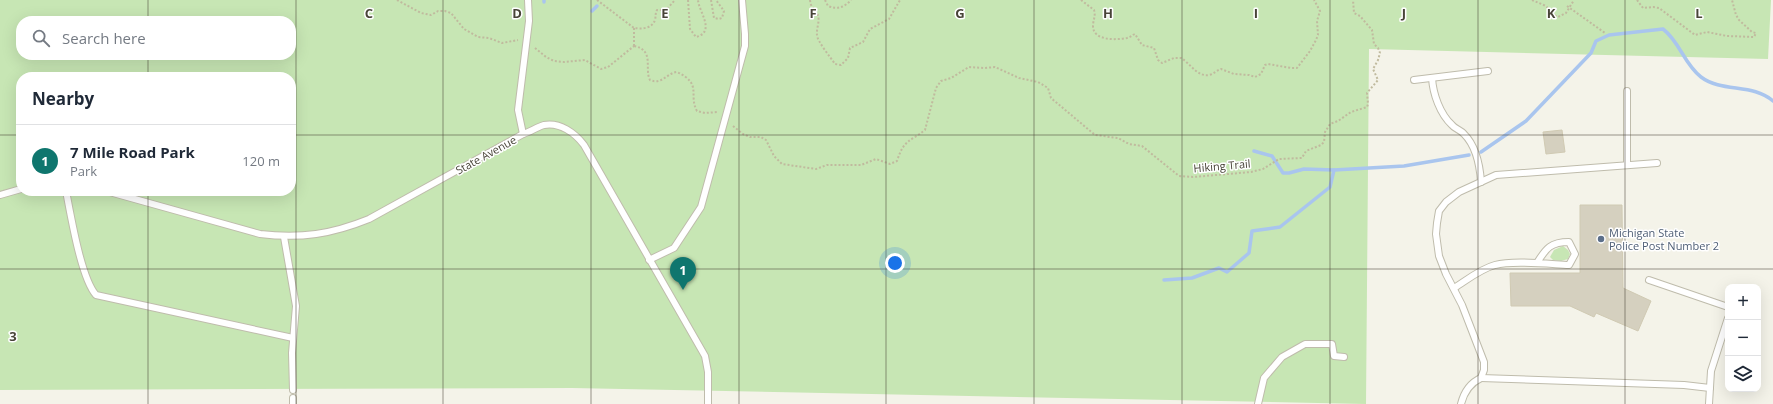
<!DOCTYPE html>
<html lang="en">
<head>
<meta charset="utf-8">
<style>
  :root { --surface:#fff; --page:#f6f6f7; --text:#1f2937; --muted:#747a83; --line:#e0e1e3; --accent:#0f766e }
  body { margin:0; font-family:"Open Sans",sans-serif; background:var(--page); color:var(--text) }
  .controls { position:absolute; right:12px; bottom:12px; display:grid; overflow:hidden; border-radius:8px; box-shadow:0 4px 16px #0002 }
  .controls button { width:36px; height:36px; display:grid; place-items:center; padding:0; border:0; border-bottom:1px solid var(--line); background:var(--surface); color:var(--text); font:20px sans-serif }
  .you { position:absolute; left:895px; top:263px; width:14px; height:14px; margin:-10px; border:3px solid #fff; border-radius:50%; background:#1a73e8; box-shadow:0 0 0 6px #1a73e833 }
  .badge { display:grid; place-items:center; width:26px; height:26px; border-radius:50%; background:var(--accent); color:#fff; font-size:13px; font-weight:700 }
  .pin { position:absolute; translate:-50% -33px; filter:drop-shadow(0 1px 2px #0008) }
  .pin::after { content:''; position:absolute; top:21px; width:14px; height:12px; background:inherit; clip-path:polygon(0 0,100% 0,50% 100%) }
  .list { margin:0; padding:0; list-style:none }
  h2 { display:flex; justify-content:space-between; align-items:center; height:52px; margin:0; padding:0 16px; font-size:17px }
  h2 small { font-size:13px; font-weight:400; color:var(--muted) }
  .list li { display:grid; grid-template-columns:26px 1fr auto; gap:12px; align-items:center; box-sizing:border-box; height:72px; padding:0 16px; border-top:1px solid var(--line) }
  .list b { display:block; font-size:15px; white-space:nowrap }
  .list p { margin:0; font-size:13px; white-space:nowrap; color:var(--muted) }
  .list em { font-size:13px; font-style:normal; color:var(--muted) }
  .icon { flex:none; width:22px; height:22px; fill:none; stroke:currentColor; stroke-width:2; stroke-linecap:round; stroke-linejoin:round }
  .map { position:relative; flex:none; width:1773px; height:404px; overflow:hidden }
  .search { position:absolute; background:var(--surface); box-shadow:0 4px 16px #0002; left:16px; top:16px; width:280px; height:44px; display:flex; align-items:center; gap:10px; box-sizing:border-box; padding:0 14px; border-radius:16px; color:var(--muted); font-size:15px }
  .panel { position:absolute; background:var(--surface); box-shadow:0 4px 16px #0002; left:16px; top:72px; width:280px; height:124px; border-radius:16px }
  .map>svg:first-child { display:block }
  .green { fill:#c7e6b4; fill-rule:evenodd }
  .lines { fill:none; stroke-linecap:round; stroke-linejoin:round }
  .stream { stroke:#a9c5ee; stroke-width:3.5 }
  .building { fill:#d5d0bf; stroke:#d0cab3 }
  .service-casing { stroke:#bfbcac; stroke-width:8 }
  .path { stroke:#c0ba9e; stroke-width:2; stroke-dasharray:2 2; stroke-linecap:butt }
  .service { stroke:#fff; stroke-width:6 }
  .grid { fill:none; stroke:#484438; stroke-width:1; stroke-opacity:0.55 }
  .service-dot { fill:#5c6f8a; stroke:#fff; stroke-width:1.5 }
  .labels { text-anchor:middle; stroke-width:3; stroke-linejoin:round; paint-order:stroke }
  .street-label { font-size:11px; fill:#484438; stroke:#fff }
  .service-label { font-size:11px; fill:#4e5e75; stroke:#fff; text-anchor:start }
  .grid-label { font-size:13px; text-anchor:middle; font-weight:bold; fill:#484438; stroke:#fff; stroke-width:3; stroke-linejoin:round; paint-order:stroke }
</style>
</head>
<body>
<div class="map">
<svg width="1773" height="404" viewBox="0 0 1773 404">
  <rect width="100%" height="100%" fill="#f4f3e9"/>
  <g class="green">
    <path d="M0,0H1771L1768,59L1369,49L1366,404L572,388L0,390ZM21,21H291V55H21ZM21,77H291V191H21Z"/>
    <polygon points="1563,246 1568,250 1570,254 1568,259 1561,261 1553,260 1550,257 1554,250"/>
  </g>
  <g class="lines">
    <g class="stream">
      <polyline points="544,2 544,0"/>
      <polyline points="592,11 597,6"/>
      <polyline points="1254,151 1272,156 1283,173 1289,173 1304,169 1334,170"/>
      <path d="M1481,152L1526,121L1591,53L1596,41L1609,35L1663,29C1680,42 1684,64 1701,77C1722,93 1753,83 1773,101"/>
      <polyline points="1164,280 1192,278 1219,268 1227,272 1249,253 1252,231 1280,227 1330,187 1334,170 1404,166 1469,155"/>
    </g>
  </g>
  <g class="building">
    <polygon points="1562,130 1565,152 1546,154 1543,132"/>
    <polygon points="1580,205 1622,205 1623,288 1651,301 1638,331 1596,313 1594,317 1570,306 1511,306 1510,273 1580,273"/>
  </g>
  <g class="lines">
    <defs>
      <g id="service">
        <path d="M1432,78C1433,94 1440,114 1452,125C1455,129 1461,130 1464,134C1476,146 1480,167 1481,182"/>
        <polyline points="1414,80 1488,71"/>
        <polyline points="523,134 518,110 529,21 528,0"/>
        <polyline points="1627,165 1627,91"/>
        <path d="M66,191C71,216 81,278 96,295L293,338"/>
        <path d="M106,191L260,234C301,239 332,234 369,219L523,134C530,132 537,127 544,125C560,122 575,133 584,145L705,356L708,372V404"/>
        <polyline points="0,195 21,189"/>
        <polyline points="284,237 296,306 292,353 293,390"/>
        <polyline points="649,260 674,248 701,207 745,46 745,34 742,0"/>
        <polyline points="1649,280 1728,307"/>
        <path d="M1454,288C1467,280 1480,269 1495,265C1513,260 1549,264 1569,265L1575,254L1569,242C1551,242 1546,248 1537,263"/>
        <polyline points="1481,378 1684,385 1710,388"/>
        <polyline points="293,398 293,404"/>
        <polyline points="1258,404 1264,378 1282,357 1305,344 1332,344 1334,356 1344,357"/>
        <path d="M1461,404C1464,392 1470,383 1481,378L1484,370V362L1462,305L1446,274L1439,256L1436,234L1437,223L1439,211L1446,202L1459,192L1496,175L1657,163"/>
        <polyline points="1709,404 1711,371 1728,318"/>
      </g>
    </defs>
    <use href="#service" class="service-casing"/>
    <g class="path">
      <polyline points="397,0 421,13 431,15 438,11 445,11 451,13 464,29 478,37 489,38 502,43 518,40"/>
      <path d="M597,0L634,28C641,29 652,29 655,20C656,16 655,14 657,10H666L675,0"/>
      <path d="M688,0L690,29L696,37C716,32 699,12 698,0"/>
      <polyline points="711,0 714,18 719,19 722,18 724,11 716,0"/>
      <path d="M810,0C811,9 814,7 817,13C821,20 816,28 817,35C817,41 831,58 835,64L841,65L848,58L850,48L863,42L870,29L889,19L900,0"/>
      <path d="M825,0L828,6C837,10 845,7 851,0"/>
      <path d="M1081,0L1094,10C1096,16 1093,20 1093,26C1093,41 1116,40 1127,38C1131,37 1132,35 1135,34L1142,45L1154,48L1158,60L1162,63L1174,58H1181C1190,63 1197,77 1209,75C1214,74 1217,70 1221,69L1234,74L1249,75L1255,77L1261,74L1265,65L1268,64L1291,68H1297L1310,51L1316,40L1318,35L1317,21L1320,11L1314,0"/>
      <polyline points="1532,0 1546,6 1554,15 1558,17 1566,13 1574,0"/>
      <polyline points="1637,0 1643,8 1653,7 1659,8 1695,35 1707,32 1727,36 1754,37 1756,33 1752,32 1739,20 1736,15 1732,0"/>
      <polyline points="1567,6 1605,33"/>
      <polyline points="634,28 634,46"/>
      <path d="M634,46C655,50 644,69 650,80C662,85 667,73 677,72C703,84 688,95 697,111L705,113L718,112"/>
      <polyline points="535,48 546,57 554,61 564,62 585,60 601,69 608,67 634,46"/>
      <path d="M733,126L743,134L750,137H761L766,140L774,156L782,164L816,169L827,165H861L876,159L890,164L897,161C904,139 910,142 925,130L936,88L941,81L951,78L969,67L985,68L995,67L1019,78L1038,82L1048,88L1051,98L1095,135L1118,138L1129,144L1142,146L1179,176L1193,177L1251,172L1263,169L1279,159L1302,158L1306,151L1321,145L1324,142L1325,132L1330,124L1338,121L1351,112L1367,107L1368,104L1367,93L1378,80L1373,69L1378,60L1380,53L1378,48L1374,44L1372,30L1360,16L1354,13L1353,0"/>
    </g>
    <use href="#service" class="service"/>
  </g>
  <path class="grid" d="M148,0V21M296,0V404M443,0V404M591,0V404M739,0V404M886,0V404M1034,0V404M1182,0V404M1330,0V404M1478,0V404M1625,0V404M148,55V77M0,135H21M291,135H1773M148,191V404M0,269H1773"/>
  <circle class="service-dot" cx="1601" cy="239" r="4"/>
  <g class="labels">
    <g class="street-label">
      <text transform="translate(486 155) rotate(-29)" y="4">State Avenue</text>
      <text transform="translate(1222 166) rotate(-5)" y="4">Hiking Trail</text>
    </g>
    <g class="service-label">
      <text x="1609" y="237">Michigan State<tspan x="1609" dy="13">Police Post Number 2</tspan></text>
    </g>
  </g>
  <g class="grid-label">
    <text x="369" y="18">C</text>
    <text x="517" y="18">D</text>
    <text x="665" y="18">E</text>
    <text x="813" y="18">F</text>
    <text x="960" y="18">G</text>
    <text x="1108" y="18">H</text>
    <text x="1256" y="18">I</text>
    <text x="1404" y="18">J</text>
    <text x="1551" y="18">K</text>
    <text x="1699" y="18">L</text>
    <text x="13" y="341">3</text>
  </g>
</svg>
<div class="controls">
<button>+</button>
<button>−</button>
<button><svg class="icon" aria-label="layers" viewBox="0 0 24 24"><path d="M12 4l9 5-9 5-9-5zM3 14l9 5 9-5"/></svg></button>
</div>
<div class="you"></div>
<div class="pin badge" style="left:683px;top:290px">1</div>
<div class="search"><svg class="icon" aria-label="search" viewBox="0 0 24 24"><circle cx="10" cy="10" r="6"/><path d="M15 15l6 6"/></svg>Search here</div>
<section class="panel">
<h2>Nearby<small></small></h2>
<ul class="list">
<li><span class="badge">1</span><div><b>7 Mile Road Park</b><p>Park</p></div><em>120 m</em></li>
</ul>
</section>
</div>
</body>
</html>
